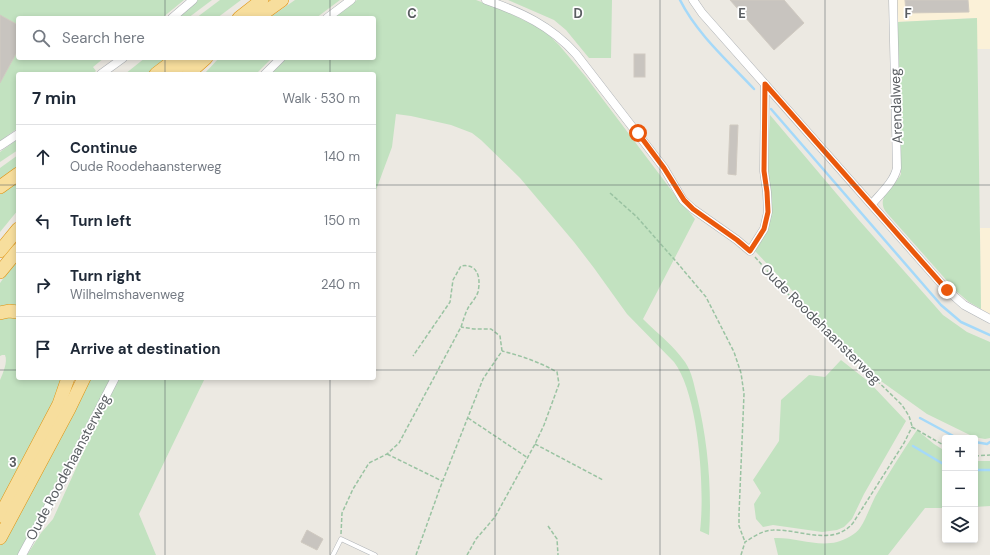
<!DOCTYPE html>
<html lang="en">
<head>
<meta charset="utf-8">
<style>
  :root { --surface:#fff; --page:#f2f2f3; --text:#1f2937; --muted:#747a83; --line:#e0e1e3 }
  body { margin:0; font-family:"DM Sans",sans-serif; background:var(--page); color:var(--text) }
  .controls { position:absolute; right:12px; bottom:12px; display:grid; overflow:hidden; border-radius:4px; box-shadow:0 2px 6px #0003 }
  .controls button { width:36px; height:36px; display:grid; place-items:center; padding:0; border:0; border-bottom:1px solid var(--line); background:var(--surface); color:var(--text); font:20px sans-serif }
  .stop { position:absolute; width:12px; height:12px; margin:-9px; border:3px solid #ea580c; border-radius:50%; background:#fff }
  .stop.end { background:#ea580c; border-color:#fff; box-shadow:0 1px 4px #0008 }
  .list { margin:0; padding:0; list-style:none }
  h2 { display:flex; justify-content:space-between; align-items:center; height:52px; margin:0; padding:0 16px; font-size:17px }
  h2 small { font-size:13px; font-weight:400; color:var(--muted) }
  .list li { display:grid; grid-template-columns:26px 1fr auto; gap:12px; align-items:center; box-sizing:border-box; height:64px; padding:0 16px; border-top:1px solid var(--line) }
  .list b { display:block; font-size:15px; white-space:nowrap }
  .list p { margin:0; font-size:13px; white-space:nowrap; color:var(--muted) }
  .list em { font-size:13px; font-style:normal; color:var(--muted) }
  .icon { flex:none; width:22px; height:22px; fill:none; stroke:currentColor; stroke-width:2; stroke-linecap:round; stroke-linejoin:round }
  .map { position:relative; flex:none; width:990px; height:555px; overflow:hidden }
  .search { position:absolute; background:var(--surface); box-shadow:0 2px 6px #0003; left:16px; top:16px; width:360px; height:44px; display:flex; align-items:center; gap:10px; box-sizing:border-box; padding:0 14px; border-radius:4px; color:var(--muted); font-size:15px }
  .panel { position:absolute; background:var(--surface); box-shadow:0 2px 6px #0003; left:16px; top:72px; width:360px; height:308px; border-radius:4px }
  .map>svg:first-child { display:block }
  .commercial { fill:#fbf1d8 }
  .green { fill:#c2e2c0 }
  .lines { fill:none; stroke-linecap:round; stroke-linejoin:round }
  .stream { stroke:#a5d9f9; stroke-width:2.5 }
  .building { fill:#c8c4bf; stroke:#d0cac1 }
  .service-casing { stroke:#afb3b7; stroke-width:5 }
  .minor-casing { stroke:#afb3b7; stroke-width:9 }
  .trunk-casing { stroke:#df920f; stroke-width:14 }
  .path { stroke:#9ac3a2; stroke-width:1.5; stroke-dasharray:4 2; stroke-linecap:butt }
  .service { stroke:#fff; stroke-width:4 }
  .minor { stroke:#fff; stroke-width:8 }
  .trunk { stroke:#f7de9d; stroke-width:13 }
  .route { stroke:#ea580c; stroke-width:5 }
  .grid { fill:none; stroke:#5a5e62; stroke-width:1; stroke-opacity:0.55 }
  .labels { text-anchor:middle; stroke-width:3.5; stroke-linejoin:round; paint-order:stroke }
  .street-label { font-size:14px; fill:#5a5e62; stroke:#fff }
  .grid-label { font-size:13px; text-anchor:middle; font-weight:bold; fill:#5a5e62; stroke:#fff; stroke-width:3.5; stroke-linejoin:round; paint-order:stroke }
</style>
</head>
<body>
<div class="map">
<svg width="990" height="555" viewBox="0 0 990 555">
  <rect width="100%" height="100%" fill="#ece9e2"/>
  <g class="commercial">
    <polygon points="897,0 990,0 990,49 977,49 976,18 897,22"/>
    <polygon points="980,228 990,228 990,314 981,309"/>
  </g>
  <g class="green">
    <polygon points="0,0 184,0 162,18 18,18 18,58 104,58 93,67 96,71 92,74 18,74 18,128 0,141"/>
    <polygon points="198,0 212,0 188,18 177,18"/>
    <polygon points="220,0 241,0 217,18 196,18"/>
    <polygon points="295,0 340,0 316,18 269,18"/>
    <path d="M357,0H476L503,10L544,30L559,45L586,77L675,195L695,219L643,319C657,333 674,346 685,362C692,372 694,385 697,397C708,442 712,489 709,535L700,531C705,490 699,395 674,362L627,314L594,268L574,242L520,178L481,140L472,133L451,125L411,116L396,114L392,147L376,190L375,219L374,74H269L284,58H374V18H332Z"/>
    <polygon points="508,0 612,0 611,58 589,58 566,30 554,20"/>
    <path d="M977,18L981,309L969,302L956,291L886,212C875,197 895,187 901,174L897,22Z"/>
    <polygon points="145,58 167,58 147,74 125,74"/>
    <polygon points="219,58 272,58 256,74 204,74"/>
    <polygon points="770,115 858,219 943,315 967,332 990,342 990,438 985,439 974,437 927,414 871,374 755,251 768,227 772,211 771,196 767,168"/>
    <polygon points="18,139 18,150 0,162 0,152"/>
    <polygon points="18,155 18,171 0,184 0,168"/>
    <polygon points="18,180 18,210 0,232 0,192"/>
    <polygon points="18,258 18,307 0,309 0,283"/>
    <path d="M18,316V378H63L61,389L0,509V380C3,373 8,362 5,355H2L0,356V317Z"/>
    <polygon points="841,360 869,382 906,421 864,494 852,519 844,527 837,530 822,532 773,525 763,527 756,519 754,504 761,493 753,480 779,441 781,400 809,375 825,377"/>
    <polygon points="88,378 111,378 20,555 0,555 0,545 69,415"/>
    <polygon points="117,378 205,378 139,514 156,555 27,555 41,533 53,519"/>
    <path d="M917,430L934,444L945,451V508H925L888,555H778L774,538C795,537 816,547 837,542C845,540 856,534 860,528C866,519 870,507 875,497C888,474 902,452 917,430Z"/>
    <polygon points="975,461 990,461 990,506 975,507"/>
  </g>
  <g class="lines">
    <g class="stream">
      <path d="M680,0C697,34 728,61 754,89"/>
      <polyline points="771,109 941,305 961,322 990,335"/>
      <polyline points="920,418 957,438"/>
      <polyline points="975,442 987,444 990,442"/>
      <polyline points="913,446 945,465"/>
      <polyline points="975,470 990,470"/>
    </g>
  </g>
  <g class="building">
    <polygon points="730,0 784,0 804,23 774,50"/>
    <polygon points="905,0 968,0 969,12 906,13"/>
    <polygon points="0,15 18,25 18,50 0,83"/>
    <rect x="634" y="54" width="11" height="23"/>
    <polygon points="730,125 738,125 736,175 728,174"/>
    <polygon points="307,530 323,539 317,550 301,542"/>
  </g>
  <g class="lines">
    <defs>
      <polyline id="service" points="333,555 341,539 375,555"/>
      <g id="minor">
        <path d="M486,0C521,12 551,26 576,54L664,168L683,200L693,209L737,240L750,251L764,229L768,212L767,192L764,171L765,84"/>
        <polyline points="693,0 702,13 947,290 964,305 990,319"/>
        <polyline points="172,18 193,0"/>
        <polyline points="327,18 351,0"/>
        <polyline points="101,74 123,58"/>
        <polyline points="265,74 281,58"/>
        <polyline points="0,146 18,134"/>
        <path d="M872,204C881,193 894,182 897,168L893,0"/>
        <polyline points="22,555 67,472 115,378"/>
      </g>
      <g id="trunk">
        <polyline points="239,18 262,0"/>
        <polyline points="257,18 282,0"/>
        <polyline points="172,72 189,58"/>
        <polyline points="156,74 177,58"/>
        <polyline points="188,74 206,58"/>
        <polyline points="0,187 18,174"/>
        <polyline points="0,251 18,229"/>
        <polyline points="0,272 18,250"/>
        <polyline points="0,313 9,311 18,312"/>
        <polyline points="0,516 59,404 68,378"/>
        <polyline points="0,538 69,409 84,378"/>
      </g>
    </defs>
    <use href="#service" class="service-casing"/>
    <use href="#minor" class="minor-casing"/>
    <use href="#trunk" class="trunk-casing"/>
    <g class="path">
      <polyline points="610,193 637,217 674,259 706,297 734,352 741,373 744,394 739,514 739,526 745,542"/>
      <polyline points="755,257 784,290 902,405 909,416 912,426"/>
      <polyline points="468,418 528,458"/>
      <polyline points="912,427 945,446"/>
      <polyline points="535,444 603,480"/>
      <polyline points="387,454 442,481"/>
      <polyline points="975,456 990,455"/>
      <polyline points="548,526 557,539 558,555"/>
      <path d="M341,534L342,513L353,489L369,463L387,454L399,443L461,327C463,321 465,314 468,308C471,303 476,298 478,292C481,278 478,263 461,266L453,280L450,302L413,356"/>
      <polyline points="416,555 440,488 483,379 502,351 500,336 491,329 474,329 461,327"/>
      <path d="M467,555L476,539L495,517L535,444L544,425L559,384L557,372C539,362 522,356 502,351"/>
      <path d="M741,555L745,542C753,537 763,530 773,530C800,529 833,547 853,523L904,443L912,427"/>
    </g>
    <use href="#service" class="service"/>
    <use href="#minor" class="minor"/>
    <use href="#trunk" class="trunk"/>
  </g>
  <g class="lines">
    <polyline class="route" points="638,133 664,168 684,200 693,209 737,240 750,251 764,229 768,212 767,192 764,171 765,84 947,290"/>
  </g>
  <path class="grid" d="M165,0V18M330,0V18M495,0V555M660,0V555M825,0V555M165,58V74M330,58V74M0,185H18M374,185H990M0,370H18M374,370H990M165,378V555M330,378V555"/>
  <g class="labels">
    <g class="street-label">
      <text transform="translate(896 106) rotate(-92)" y="5">Arendalweg</text>
      <text transform="translate(821 324) rotate(45)" y="5">Oude Roodehaansterweg</text>
      <text transform="translate(68 467) rotate(-62)" y="5">Oude Roodehaansterweg</text>
    </g>
  </g>
  <g class="grid-label">
    <text x="412" y="18">C</text>
    <text x="578" y="18">D</text>
    <text x="742" y="18">E</text>
    <text x="908" y="18">F</text>
    <text x="13" y="467">3</text>
  </g>
</svg>
<div class="controls">
<button>+</button>
<button>−</button>
<button><svg class="icon" aria-label="layers" viewBox="0 0 24 24"><path d="M12 4l9 5-9 5-9-5zM3 14l9 5 9-5"/></svg></button>
</div>
<div class="stop" style="left:638px;top:133px"></div>
<div class="stop end" style="left:947px;top:290px"></div>
<div class="search"><svg class="icon" aria-label="search" viewBox="0 0 24 24"><circle cx="10" cy="10" r="6"/><path d="M15 15l6 6"/></svg>Search here</div>
<section class="panel">
<h2>7 min<small>Walk · 530 m</small></h2>
<ul class="list">
<li><svg class="icon" aria-label="ahead" viewBox="0 0 24 24"><path d="M12 20V5M6 11l6-6 6 6"/></svg><div><b>Continue</b><p>Oude Roodehaansterweg</p></div><em>140 m</em></li>
<li><svg class="icon" aria-label="left" viewBox="0 0 24 24"><path d="M17 20v-9H6M10 6l-5 5 5 5"/></svg><div><b>Turn left</b></div><em>150 m</em></li>
<li><svg class="icon" aria-label="right" viewBox="0 0 24 24"><path d="M7 20v-9h11M14 6l5 5-5 5"/></svg><div><b>Turn right</b><p>Wilhelmshavenweg</p></div><em>240 m</em></li>
<li><svg class="icon" aria-label="arrive" viewBox="0 0 24 24"><path d="M6 21V4h12l-3 4 3 4H6"/></svg><div><b>Arrive at destination</b></div></li>
</ul>
</section>
</div>
</body>
</html>
